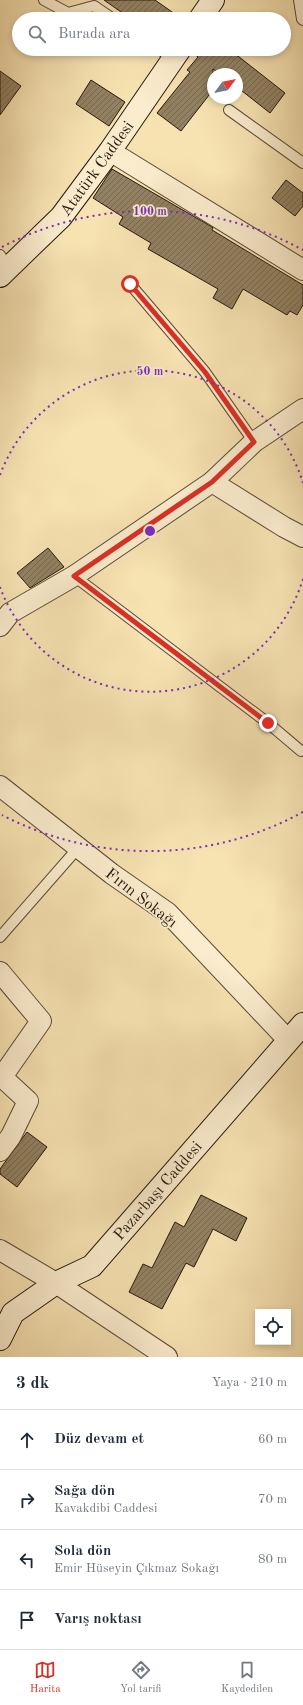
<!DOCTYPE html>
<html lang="tr">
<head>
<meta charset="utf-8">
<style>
  :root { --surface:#fff; --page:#f6f6f7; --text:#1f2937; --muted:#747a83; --line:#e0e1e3; --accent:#d93025 }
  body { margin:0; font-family:"Old Standard TT",serif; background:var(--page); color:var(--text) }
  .controls { position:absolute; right:12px; bottom:12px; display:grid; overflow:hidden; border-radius:0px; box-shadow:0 2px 6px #0003 }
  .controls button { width:36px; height:36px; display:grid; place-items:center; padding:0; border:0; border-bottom:1px solid var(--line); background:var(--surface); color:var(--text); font:20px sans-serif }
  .compass { position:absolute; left:207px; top:68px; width:36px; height:36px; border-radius:50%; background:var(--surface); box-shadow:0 2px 6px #0003; rotate:58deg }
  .stop { position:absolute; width:12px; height:12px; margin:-9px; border:3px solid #d93025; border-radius:50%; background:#fff }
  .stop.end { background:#d93025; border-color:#fff; box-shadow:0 1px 4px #0008 }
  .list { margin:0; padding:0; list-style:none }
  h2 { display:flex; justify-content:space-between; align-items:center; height:52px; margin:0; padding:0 16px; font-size:17px }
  h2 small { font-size:13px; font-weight:400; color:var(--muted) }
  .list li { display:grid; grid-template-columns:26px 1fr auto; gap:12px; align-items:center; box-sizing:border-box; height:60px; padding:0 16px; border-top:1px solid var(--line) }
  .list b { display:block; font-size:15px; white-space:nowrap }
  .list p { margin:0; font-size:13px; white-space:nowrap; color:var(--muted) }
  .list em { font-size:13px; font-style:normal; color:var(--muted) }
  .icon { flex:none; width:22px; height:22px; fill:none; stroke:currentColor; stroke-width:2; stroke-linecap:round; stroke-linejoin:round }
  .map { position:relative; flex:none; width:303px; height:1357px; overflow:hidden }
  .search { position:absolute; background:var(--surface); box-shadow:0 2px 6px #0003; left:12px; right:12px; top:12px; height:44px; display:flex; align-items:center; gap:10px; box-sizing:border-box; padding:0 14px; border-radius:22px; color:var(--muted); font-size:15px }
  .sheet { height:292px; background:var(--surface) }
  nav { display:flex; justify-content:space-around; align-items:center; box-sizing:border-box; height:56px; border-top:1px solid var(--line); background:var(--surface); font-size:11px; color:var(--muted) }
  nav a { display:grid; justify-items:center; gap:2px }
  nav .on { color:var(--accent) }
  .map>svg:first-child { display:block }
  .building { fill:url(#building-hatch); stroke:#25180c }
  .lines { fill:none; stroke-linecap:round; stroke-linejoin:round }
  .lane-casing { stroke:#5a4a36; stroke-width:12 }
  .street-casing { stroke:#5a4a36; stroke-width:22 }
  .secondary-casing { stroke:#25180c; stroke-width:24 }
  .lane { stroke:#faeccd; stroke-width:10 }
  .street { stroke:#faeccd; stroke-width:20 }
  .secondary { stroke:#faeccd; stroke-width:22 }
  .route { stroke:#d93025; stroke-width:5 }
  .ring { fill:none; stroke:#7b2cbf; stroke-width:2; stroke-dasharray:2 4 }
  .labels { text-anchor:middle; stroke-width:3.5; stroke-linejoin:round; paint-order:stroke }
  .street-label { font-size:16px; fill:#25180c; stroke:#faeccd }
  .centre { fill:#7b2cbf; stroke:#faeccd; stroke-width:2 }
  .ring-label { font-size:12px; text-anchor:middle; font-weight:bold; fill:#7b2cbf; stroke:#faeccd; stroke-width:3.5; stroke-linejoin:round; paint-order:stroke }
</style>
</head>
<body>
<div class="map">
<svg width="303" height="1357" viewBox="0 0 303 1357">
  <defs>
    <pattern id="building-hatch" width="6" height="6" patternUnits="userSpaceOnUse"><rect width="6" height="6" fill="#928162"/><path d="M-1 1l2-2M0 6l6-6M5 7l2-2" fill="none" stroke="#77694f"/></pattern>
  </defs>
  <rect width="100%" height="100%" fill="#f7e2b2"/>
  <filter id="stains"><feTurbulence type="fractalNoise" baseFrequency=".005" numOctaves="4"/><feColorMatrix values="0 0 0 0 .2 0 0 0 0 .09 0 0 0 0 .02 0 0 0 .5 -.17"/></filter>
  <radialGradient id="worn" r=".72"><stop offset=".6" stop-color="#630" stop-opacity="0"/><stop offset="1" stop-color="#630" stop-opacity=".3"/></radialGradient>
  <g class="building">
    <polygon points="104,0 155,0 182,19 131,19"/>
    <polygon points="192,49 229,49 285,93 270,113 237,87 237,74 220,74 213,69 213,90 181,131 157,113 190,72 187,70 198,57 192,52"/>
    <polygon points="0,71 21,86 0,115"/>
    <polygon points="91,80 125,102 109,126 76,104"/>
    <polygon points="112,169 212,227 213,228 212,230 303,285 303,305 297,315 290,311 287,315 243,289 232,309 213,298 218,289 148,249 151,243 119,224 123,217 93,198"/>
    <polygon points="286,180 303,193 303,206 295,216 272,198"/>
    <polygon points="48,548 64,567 30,588 17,573"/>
    <polygon points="27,1132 47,1147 17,1187 0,1174 0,1169"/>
    <polygon points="201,1195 247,1218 236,1241 213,1229 194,1267 186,1263 162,1309 129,1292 143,1264 152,1268 175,1222 184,1227"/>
  </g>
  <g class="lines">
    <defs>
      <g id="lane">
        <polyline points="44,0 68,13 94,6 113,19"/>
        <polyline points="299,0 302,19 303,20"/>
        <polyline points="159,49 173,58"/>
        <polyline points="229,110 303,163"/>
        <polyline points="0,255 8,267"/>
        <polyline points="130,284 205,372 254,442"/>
        <polyline points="74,576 268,723 301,751"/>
        <polyline points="0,937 78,848"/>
      </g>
      <g id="street">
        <polyline points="110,151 303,270"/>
        <polyline points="212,482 284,527 303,537"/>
        <polyline points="0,626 10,613 74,576 212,482 254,442 303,409"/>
        <polyline points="0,786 112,874 168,913 288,1040"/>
        <polyline points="0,972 41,1021 2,1077 28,1101 11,1136 0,1151"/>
        <polyline points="0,1250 56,1283 167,1357"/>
      </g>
      <g id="secondary">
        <polyline points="200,19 213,0"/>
        <polyline points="0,276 61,217 110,151 180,49"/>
        <polyline points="0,1339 13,1313 56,1283 92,1266 303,1024"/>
      </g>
    </defs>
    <use href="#lane" class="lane-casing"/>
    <use href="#street" class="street-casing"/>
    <use href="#secondary" class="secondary-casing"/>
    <use href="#lane" class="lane"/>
    <use href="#street" class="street"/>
    <use href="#secondary" class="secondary"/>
  </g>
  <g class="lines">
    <polyline class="route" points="130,284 205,372 254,442 212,482 74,576 268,723"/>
  </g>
  <g class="ring">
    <path d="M303 579A160 160 0 0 1 0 587M0 475A160 160 0 0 1 303 483"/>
    <path d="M303 812A320 320 0 0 1 2 815M2 247A320 320 0 0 1 303 250"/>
  </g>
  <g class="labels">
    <g class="street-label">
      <text transform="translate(96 168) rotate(-54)" y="6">Atatürk Caddesi</text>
      <text transform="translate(142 897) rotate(38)" y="6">Fırın Sokağı</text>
      <text transform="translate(157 1190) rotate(-49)" y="6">Pazarbaşı Caddesi</text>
    </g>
  </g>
  <circle cx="150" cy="531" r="6" class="centre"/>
  <g class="ring-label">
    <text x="150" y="215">100 m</text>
    <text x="150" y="375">50 m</text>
  </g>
  <rect width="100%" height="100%" filter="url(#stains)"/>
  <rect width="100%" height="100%" fill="url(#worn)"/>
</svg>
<div class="controls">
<button><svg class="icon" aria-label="locate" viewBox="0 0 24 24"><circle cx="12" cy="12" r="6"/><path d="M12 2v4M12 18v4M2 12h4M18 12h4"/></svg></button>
</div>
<svg class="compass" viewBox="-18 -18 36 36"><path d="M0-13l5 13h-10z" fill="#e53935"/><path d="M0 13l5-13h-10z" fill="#747a83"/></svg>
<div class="stop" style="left:130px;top:284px"></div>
<div class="stop end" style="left:268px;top:723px"></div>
<div class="search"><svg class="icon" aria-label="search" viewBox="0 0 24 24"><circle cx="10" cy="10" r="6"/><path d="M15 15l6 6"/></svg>Burada ara</div>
</div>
<section class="sheet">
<h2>3 dk<small>Yaya · 210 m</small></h2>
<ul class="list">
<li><svg class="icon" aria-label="ahead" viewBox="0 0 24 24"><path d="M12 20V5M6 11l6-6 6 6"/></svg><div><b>Düz devam et</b></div><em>60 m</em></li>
<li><svg class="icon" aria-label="right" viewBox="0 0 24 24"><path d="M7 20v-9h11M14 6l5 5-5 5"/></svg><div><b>Sağa dön</b><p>Kavakdibi Caddesi</p></div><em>70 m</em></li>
<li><svg class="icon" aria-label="left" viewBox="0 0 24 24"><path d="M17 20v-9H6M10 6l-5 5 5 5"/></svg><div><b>Sola dön</b><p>Emir Hüseyin Çıkmaz Sokağı</p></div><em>80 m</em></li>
<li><svg class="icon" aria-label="arrive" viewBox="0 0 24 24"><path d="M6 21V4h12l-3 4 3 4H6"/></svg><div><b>Varış noktası</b></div></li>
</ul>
</section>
<nav>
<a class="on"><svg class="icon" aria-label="map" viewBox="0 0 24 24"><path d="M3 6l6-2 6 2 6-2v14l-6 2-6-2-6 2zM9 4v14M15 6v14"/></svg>Harita</a>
<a><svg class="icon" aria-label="directions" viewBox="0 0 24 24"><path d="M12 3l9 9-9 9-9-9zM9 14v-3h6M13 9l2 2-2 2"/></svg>Yol tarifi</a>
<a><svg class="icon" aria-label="saved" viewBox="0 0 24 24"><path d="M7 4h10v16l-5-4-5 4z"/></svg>Kaydedilen</a>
</nav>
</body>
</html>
